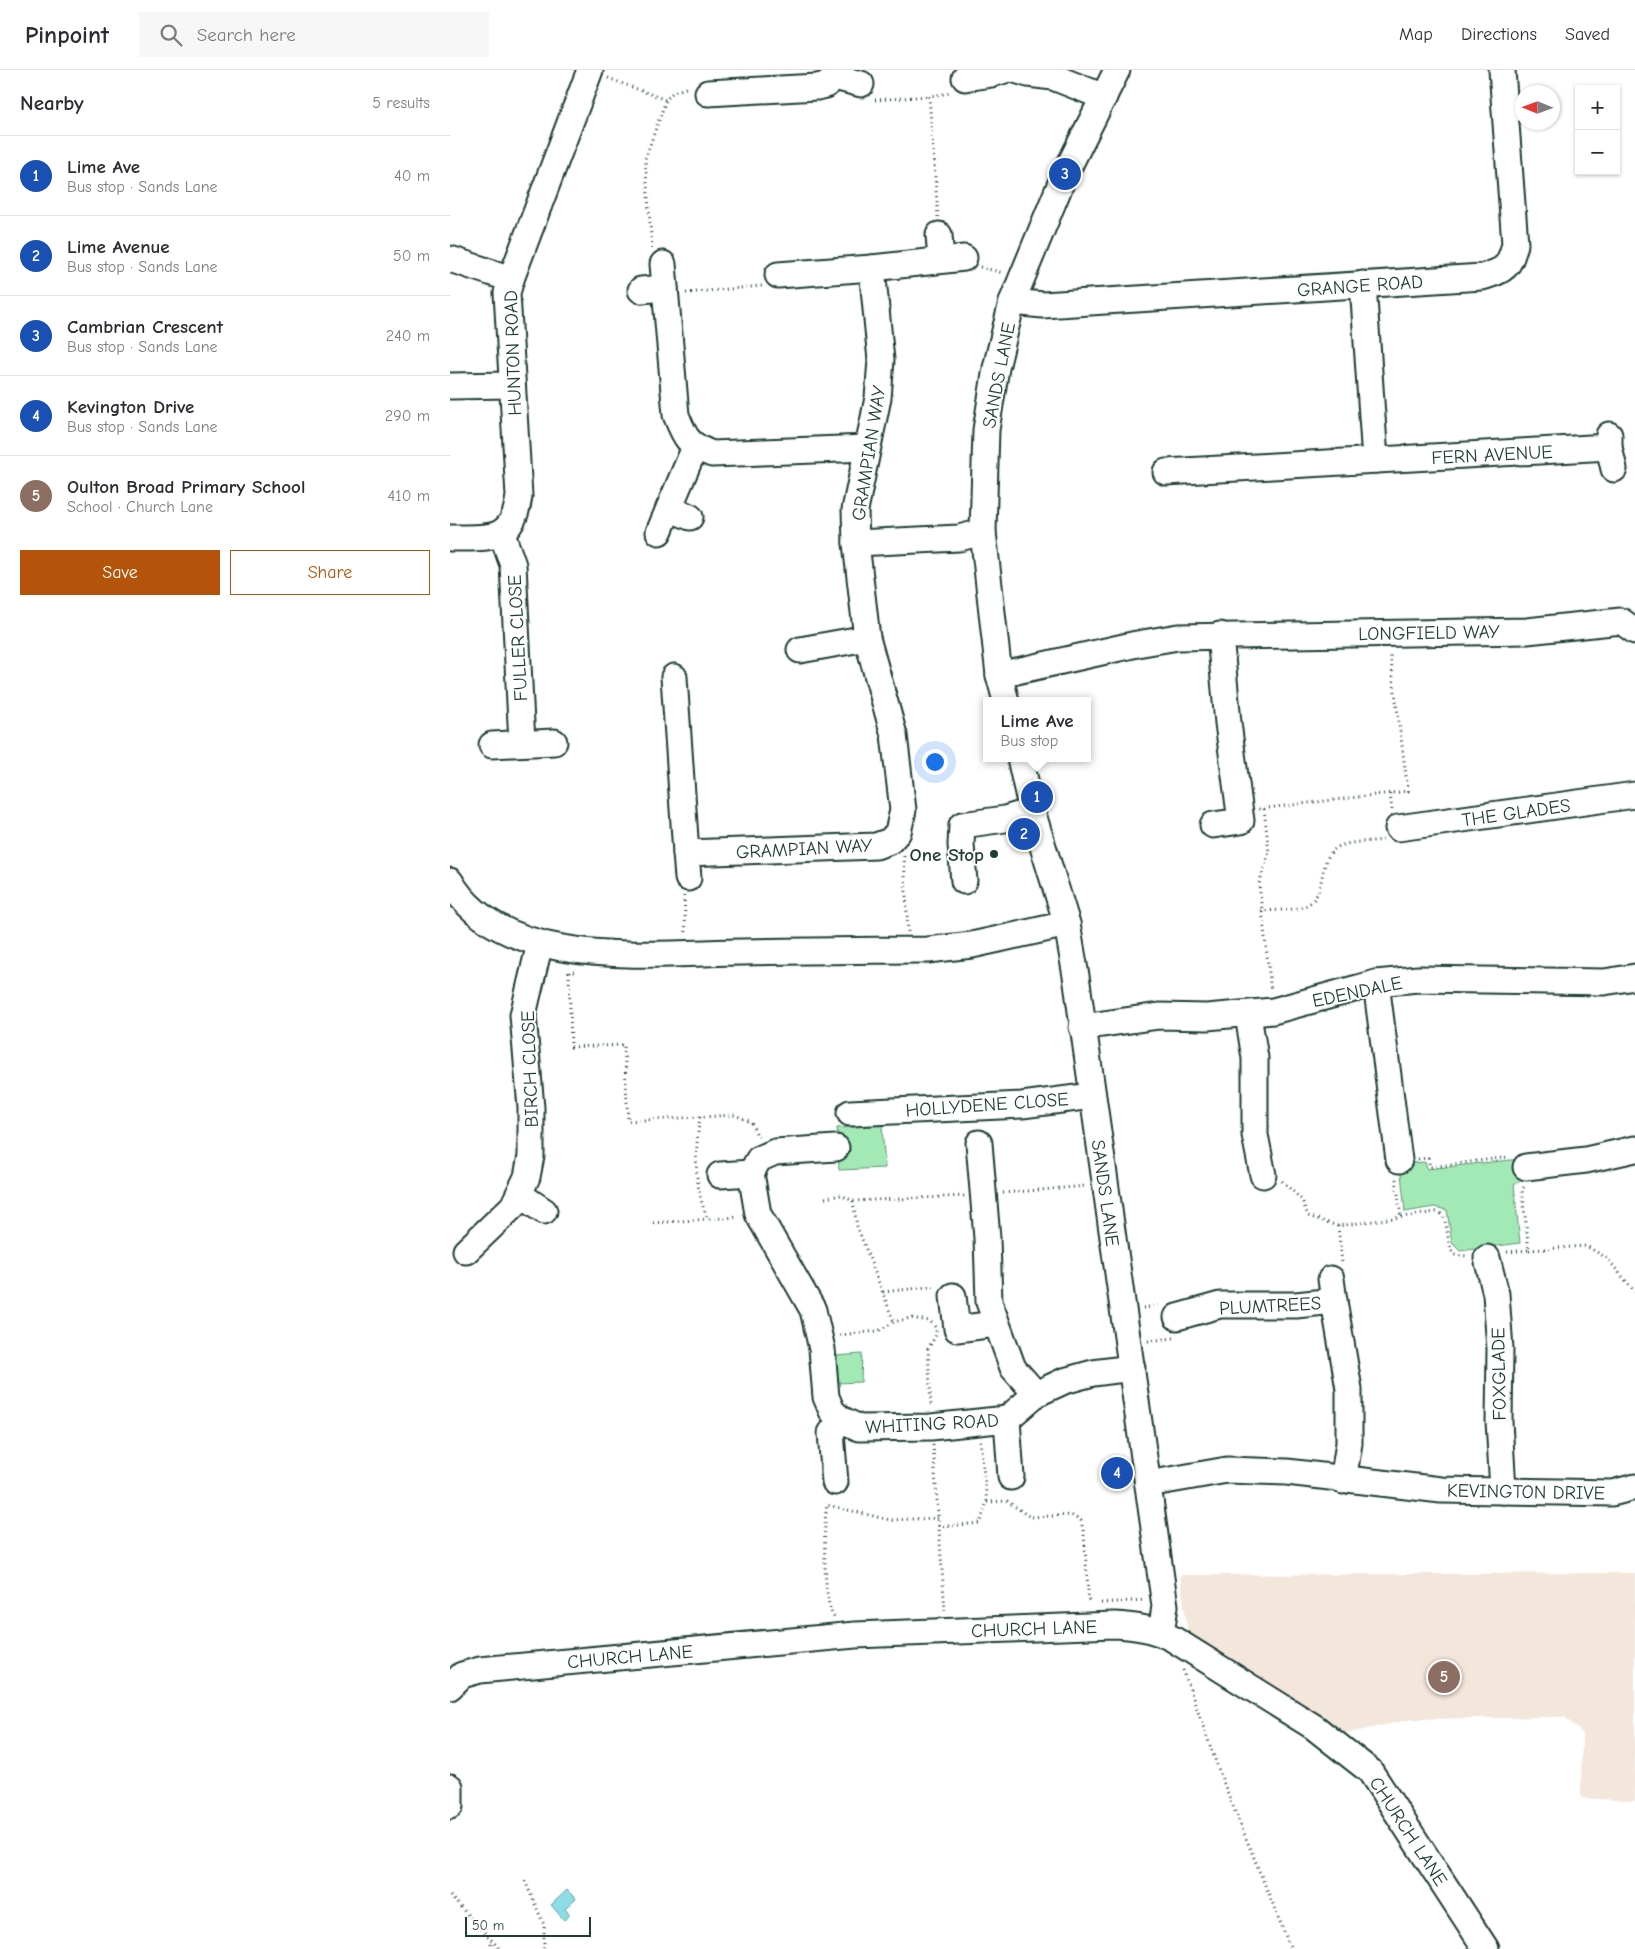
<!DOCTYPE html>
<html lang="en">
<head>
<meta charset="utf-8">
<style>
  :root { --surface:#fff; --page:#f7f7f7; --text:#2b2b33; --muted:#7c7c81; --line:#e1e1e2; --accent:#b45309 }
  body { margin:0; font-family:"Comic Neue",sans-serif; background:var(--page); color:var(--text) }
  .controls { position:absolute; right:15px; top:15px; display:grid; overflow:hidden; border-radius:0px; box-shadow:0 1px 4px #0004 }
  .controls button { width:45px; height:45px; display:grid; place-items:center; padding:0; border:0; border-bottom:1px solid var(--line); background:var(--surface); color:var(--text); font:25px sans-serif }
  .compass { position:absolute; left:1065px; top:15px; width:45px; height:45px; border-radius:50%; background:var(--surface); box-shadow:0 1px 4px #0004; rotate:271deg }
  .scale { position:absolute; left:15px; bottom:12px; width:126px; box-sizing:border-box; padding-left:5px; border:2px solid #1f3d34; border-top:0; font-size:14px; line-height:18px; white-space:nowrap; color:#1f3d34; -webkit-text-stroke:4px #fff; paint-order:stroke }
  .you { position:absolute; left:484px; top:691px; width:18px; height:18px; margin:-12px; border:4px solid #fff; border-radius:50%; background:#1a73e8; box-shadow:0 0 0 8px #1a73e833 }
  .badge { display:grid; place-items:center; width:32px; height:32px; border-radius:50%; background:var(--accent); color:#fff; font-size:16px; font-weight:700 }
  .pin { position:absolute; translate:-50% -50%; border:2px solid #fff; box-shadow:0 1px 5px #0006 }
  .popup { position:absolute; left:533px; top:627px; width:108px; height:65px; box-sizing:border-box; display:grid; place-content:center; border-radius:0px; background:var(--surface); filter:drop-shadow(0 1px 4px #0005); font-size:16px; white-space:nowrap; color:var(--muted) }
  .popup b { font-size:19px; color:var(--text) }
  .popup::after { content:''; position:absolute; left:50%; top:100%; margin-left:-10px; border:10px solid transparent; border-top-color:var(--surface) }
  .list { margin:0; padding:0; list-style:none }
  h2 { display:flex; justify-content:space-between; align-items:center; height:65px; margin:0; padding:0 20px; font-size:21px }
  h2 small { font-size:16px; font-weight:400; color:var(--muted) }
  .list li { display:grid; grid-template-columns:32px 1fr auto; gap:15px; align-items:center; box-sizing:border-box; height:80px; padding:0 20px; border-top:1px solid var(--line) }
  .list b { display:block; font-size:19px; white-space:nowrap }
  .list p { margin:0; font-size:16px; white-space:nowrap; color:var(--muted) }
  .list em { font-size:16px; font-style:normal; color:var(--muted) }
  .actions { display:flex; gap:10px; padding:15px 20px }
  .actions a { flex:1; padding:11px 0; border:1px solid var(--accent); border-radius:0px; text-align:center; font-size:18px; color:var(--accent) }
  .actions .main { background:var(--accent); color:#fff }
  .icon { flex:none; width:28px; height:28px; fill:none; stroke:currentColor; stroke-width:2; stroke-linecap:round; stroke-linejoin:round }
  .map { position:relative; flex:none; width:1185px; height:1879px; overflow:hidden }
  header { display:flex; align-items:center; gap:30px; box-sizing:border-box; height:70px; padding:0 25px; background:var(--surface); border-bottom:1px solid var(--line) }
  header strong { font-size:24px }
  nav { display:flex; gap:28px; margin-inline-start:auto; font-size:18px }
  .search { width:350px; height:45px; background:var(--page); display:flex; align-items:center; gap:12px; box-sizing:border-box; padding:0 18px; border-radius:0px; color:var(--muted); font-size:19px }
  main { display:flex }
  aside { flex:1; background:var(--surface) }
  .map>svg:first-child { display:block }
  .built { fill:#f3e6db }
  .green { fill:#a2e9b6; stroke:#609375 }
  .water { fill:#8cdde6; stroke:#609d9f }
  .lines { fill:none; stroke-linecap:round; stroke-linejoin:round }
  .minor-casing { stroke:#1f3d34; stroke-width:29 }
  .path { stroke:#1f3d34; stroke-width:3; stroke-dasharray:1 4; stroke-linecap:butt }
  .minor { stroke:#fff; stroke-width:25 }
  .poi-dot { fill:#1f3d34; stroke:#fff; stroke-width:2 }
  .labels { text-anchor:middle; stroke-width:4; stroke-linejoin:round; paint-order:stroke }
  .street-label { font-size:19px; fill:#1f3d34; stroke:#fff }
  .poi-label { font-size:19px; font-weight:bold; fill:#1f3d34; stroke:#fff; text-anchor:end }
</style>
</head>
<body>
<header>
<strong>Pinpoint</strong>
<div class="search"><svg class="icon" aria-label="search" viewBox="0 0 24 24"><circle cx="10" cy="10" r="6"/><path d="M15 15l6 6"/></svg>Search here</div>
<nav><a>Map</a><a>Directions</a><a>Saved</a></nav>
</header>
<main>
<aside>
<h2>Nearby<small>5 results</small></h2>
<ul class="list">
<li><span class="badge" style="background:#1a4fb4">1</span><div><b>Lime Ave</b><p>Bus stop · Sands Lane</p></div><em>40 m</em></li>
<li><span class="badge" style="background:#1a4fb4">2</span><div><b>Lime Avenue</b><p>Bus stop · Sands Lane</p></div><em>50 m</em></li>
<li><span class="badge" style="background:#1a4fb4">3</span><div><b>Cambrian Crescent</b><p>Bus stop · Sands Lane</p></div><em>240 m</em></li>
<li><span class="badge" style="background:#1a4fb4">4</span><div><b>Kevington Drive</b><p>Bus stop · Sands Lane</p></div><em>290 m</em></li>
<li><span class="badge" style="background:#8d6e63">5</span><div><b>Oulton Broad Primary School</b><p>School · Church Lane</p></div><em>410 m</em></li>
</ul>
<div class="actions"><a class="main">Save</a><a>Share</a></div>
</aside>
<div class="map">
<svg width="1185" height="1879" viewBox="0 0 1185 1879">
  <rect width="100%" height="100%" fill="#fff"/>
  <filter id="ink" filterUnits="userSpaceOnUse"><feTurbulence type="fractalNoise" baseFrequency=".02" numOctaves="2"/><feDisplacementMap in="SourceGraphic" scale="10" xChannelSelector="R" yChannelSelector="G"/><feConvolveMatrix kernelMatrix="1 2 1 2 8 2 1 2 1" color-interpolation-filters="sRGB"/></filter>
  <g filter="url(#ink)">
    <polygon class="built" points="1185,1503 1185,1731 1131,1728 1132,1663 1115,1647 962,1649 895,1664 738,1566 730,1505"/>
    <g class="green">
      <polygon points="432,1055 435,1098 389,1100 387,1058"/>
      <polygon points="1070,1089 1072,1110 1064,1114 1070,1173 1010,1181 1002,1173 997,1140 984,1137 955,1142 950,1094 975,1092 977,1099"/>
      <polygon points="412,1284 411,1312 387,1313 385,1286"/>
    </g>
    <polygon class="water" points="117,1820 126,1829 115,1839 120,1845 114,1850 101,1835"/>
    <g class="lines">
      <defs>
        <g id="minor">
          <polyline points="565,0 578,4 603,7 654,27"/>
          <polyline points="515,8 542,4 555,0"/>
          <polyline points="258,23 367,17 376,15 384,7 411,14"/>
          <polyline points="489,165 491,190"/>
          <polyline points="0,189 61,209"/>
          <path d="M213,194L226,345C235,368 238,375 262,384L417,378"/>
          <polyline points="328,205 422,198 514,188"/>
          <polyline points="913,214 925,390"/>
          <polyline points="191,220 215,218"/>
          <path d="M562,232L593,235L1032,207C1056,200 1059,197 1065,174L1052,0"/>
          <polyline points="0,316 61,315"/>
          <polyline points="1159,377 1164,399"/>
          <polyline points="716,402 1159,377 1159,365"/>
          <polyline points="219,438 240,447"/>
          <polyline points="209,462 245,377"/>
          <polyline points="52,464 63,495 72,673"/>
          <path d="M0,468C38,467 63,474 69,426L57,223L61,209L140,0"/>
          <polyline points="406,473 509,468 533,462"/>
          <polyline points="350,580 417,568"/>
          <polyline points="549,605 687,574 728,567 1077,561 1171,551 1185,561"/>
          <polyline points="224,607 236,783 426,776 440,771 448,762 453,740 444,665 417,568 406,473 405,440 428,328 431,290 422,198"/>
          <polyline points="556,631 549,605 533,462 536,360 546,298 562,232 613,108 667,0"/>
          <polyline points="42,675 104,672"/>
          <polyline points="570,688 582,741 617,854 626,906 715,1536 711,1563"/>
          <polyline points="763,755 791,751 778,653 770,565"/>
          <polyline points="948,758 1185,725"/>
          <polyline points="236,783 238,808"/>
          <path d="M0,811C52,902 204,883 292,882C354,881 416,880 478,880L522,875L617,854"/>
          <polyline points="514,811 511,775 512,755 555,749 582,741"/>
          <polyline points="926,913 949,1090"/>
          <polyline points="798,945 805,988 805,1065 813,1105"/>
          <polyline points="632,957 709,946 757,947 823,941 926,913 968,909 1154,912 1185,907"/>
          <polyline points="400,1043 572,1035 642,1026"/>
          <polyline points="529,1073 537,1168 539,1232 563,1298 586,1324"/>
          <polyline points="1076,1097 1136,1090 1185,1079"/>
          <polyline points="301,1103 309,1089 325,1082 386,1078"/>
          <polyline points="270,1105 301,1103 308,1144 363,1240 372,1279 376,1327 382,1341 391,1349 381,1363 385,1412"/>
          <polyline points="70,1125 94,1141"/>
          <polyline points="16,1181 63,1136 77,1107 81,1086 81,1038 73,945 90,873"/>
          <polyline points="1037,1188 1046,1224 1050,1279 1049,1351 1053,1421"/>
          <polyline points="881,1209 884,1231"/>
          <polyline points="503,1226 507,1259 545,1254"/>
          <polyline points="727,1247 770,1235 846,1235 884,1231 899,1319 899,1373 893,1411"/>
          <polyline points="391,1349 409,1358 481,1357 557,1349 586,1324 614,1311 643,1303 682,1298"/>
          <polyline points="557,1349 561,1407"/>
          <polyline points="698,1414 777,1400 837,1402 991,1420 1162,1423 1185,1417"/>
          <path d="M0,1617L12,1605L30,1600L405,1565L664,1555C686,1556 704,1559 723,1569L864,1657L920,1701L1036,1879"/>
          <polyline points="0,1717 0,1736"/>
        </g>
      </defs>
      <use href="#minor" class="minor-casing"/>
      <g class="path">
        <polyline points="158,8 216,30"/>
        <polyline points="425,30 479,26"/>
        <polyline points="488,147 479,26 501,23"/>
        <polyline points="202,178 195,89 216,30 223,22 239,17"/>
        <polyline points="530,197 553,203"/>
        <polyline points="236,223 312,216"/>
        <polyline points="940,724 942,740"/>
        <polyline points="809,739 958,721 940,584"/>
        <polyline points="814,739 819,782 809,814 821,921"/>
        <polyline points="454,786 458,862"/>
        <polyline points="234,826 236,865"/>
        <path d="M811,841C824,840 846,841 857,835C879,823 865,787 890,776C902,771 920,772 933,770"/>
        <polyline points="124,902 119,902 121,977 174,975 178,1051 285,1045 301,1052 308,1067"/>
        <path d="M250,1047C245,1082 243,1116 258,1149L288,1147"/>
        <polyline points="968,1089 978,1088 980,1097 1059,1087"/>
        <polyline points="946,1109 951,1147"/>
        <path d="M832,1111L852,1130L858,1146L888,1156L986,1142L992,1144C999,1157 996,1173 1004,1185L1017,1186"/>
        <polyline points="553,1123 637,1116"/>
        <polyline points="375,1128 391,1125 403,1131 515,1126"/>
        <polyline points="403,1131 407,1156 444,1252"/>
        <polyline points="203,1153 258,1149"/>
        <polyline points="888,1156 892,1193"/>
        <polyline points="1079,1180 1136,1176 1157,1188 1185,1222"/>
        <polyline points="1057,1182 1079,1180 1072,1120 1074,1117"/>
        <polyline points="433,1222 487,1216"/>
        <polyline points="693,1238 712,1235"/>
        <polyline points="390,1265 428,1261 444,1252 460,1248 480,1251 486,1258 486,1265 478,1279 481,1337"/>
        <polyline points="698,1271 724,1268"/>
        <polyline points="483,1375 495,1541"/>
        <polyline points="537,1432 557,1431 580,1447 621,1445 631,1451 634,1464 639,1534"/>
        <polyline points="488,1457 530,1453 537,1432 530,1370"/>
        <polyline points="651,1533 695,1530"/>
        <path d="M384,1547C373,1535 373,1453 377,1435L440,1450L488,1448"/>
        <polyline points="733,1600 772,1709 841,1879"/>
        <polyline points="75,1811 94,1855 94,1879"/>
        <polyline points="0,1826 50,1879"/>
        <polyline points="41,1879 41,1870"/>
      </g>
      <use href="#minor" class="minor"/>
    </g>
  </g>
  <circle class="poi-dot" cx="544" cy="784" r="5"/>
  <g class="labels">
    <g class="street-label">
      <text transform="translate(910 215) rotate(-4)" y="7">GRANGE ROAD</text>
      <text transform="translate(62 283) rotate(-92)" y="7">HUNTON ROAD</text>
      <text transform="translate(548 305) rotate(-79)" y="7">SANDS LANE</text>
      <text transform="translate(418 383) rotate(-81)" y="7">GRAMPIAN WAY</text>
      <text transform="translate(1042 384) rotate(-3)" y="7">FERN AVENUE</text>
      <text transform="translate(979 562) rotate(-1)" y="7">LONGFIELD WAY</text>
      <text transform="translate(67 568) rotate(-93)" y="7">FULLER CLOSE</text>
      <text transform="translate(1066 742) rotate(-8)" y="7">THE GLADES</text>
      <text transform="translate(354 778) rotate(-3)" y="7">GRAMPIAN WAY</text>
      <text transform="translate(907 921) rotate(-12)" y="7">EDENDALE</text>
      <text transform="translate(79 999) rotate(-92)" y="7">BIRCH CLOSE</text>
      <text transform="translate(537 1034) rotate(-4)" y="7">HOLLYDENE CLOSE</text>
      <text transform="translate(656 1123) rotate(82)" y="7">SANDS LANE</text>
      <text transform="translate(820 1235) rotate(-3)" y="7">PLUMTREES</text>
      <text transform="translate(1048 1304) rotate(-91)" y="7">FOXGLADE</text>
      <text transform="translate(482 1353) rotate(-3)" y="7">WHITING ROAD</text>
      <text transform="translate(1076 1421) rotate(1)" y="7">KEVINGTON DRIVE</text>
      <text transform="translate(584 1558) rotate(-2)" y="7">CHURCH LANE</text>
      <text transform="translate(180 1586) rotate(-5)" y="7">CHURCH LANE</text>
      <text transform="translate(959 1761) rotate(57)" y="7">CHURCH LANE</text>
    </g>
    <g class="poi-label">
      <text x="534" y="791">One Stop</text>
    </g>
  </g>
</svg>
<div class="controls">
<button>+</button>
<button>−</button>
</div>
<svg class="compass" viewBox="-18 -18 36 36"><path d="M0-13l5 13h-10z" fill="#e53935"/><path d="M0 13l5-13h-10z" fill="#7c7c81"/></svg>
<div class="scale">50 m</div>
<div class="you"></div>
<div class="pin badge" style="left:587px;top:727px;background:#1a4fb4">1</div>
<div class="popup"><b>Lime Ave</b>Bus stop</div>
<div class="pin badge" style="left:574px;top:764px;background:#1a4fb4">2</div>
<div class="pin badge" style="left:615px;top:104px;background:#1a4fb4">3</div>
<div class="pin badge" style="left:667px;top:1403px;background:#1a4fb4">4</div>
<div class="pin badge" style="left:994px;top:1607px;background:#8d6e63">5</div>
</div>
</main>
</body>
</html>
